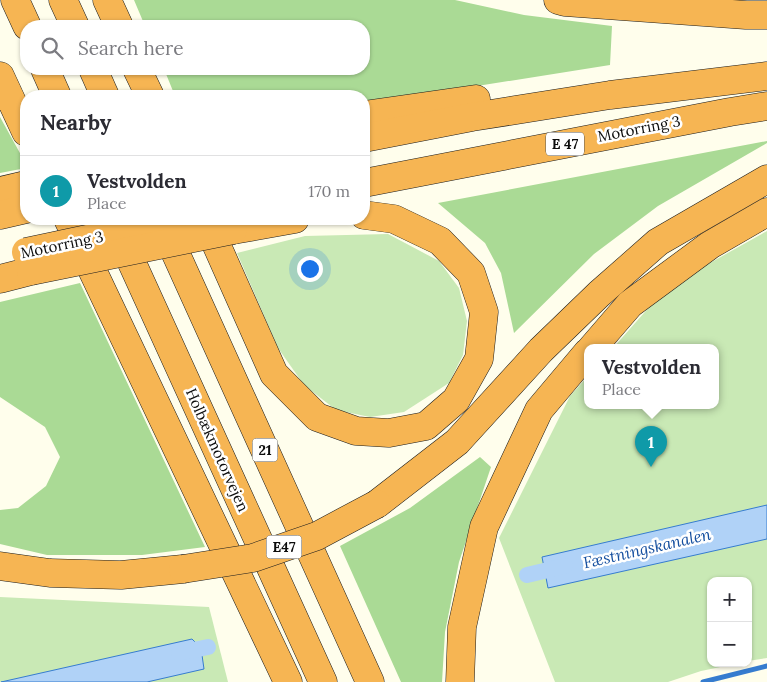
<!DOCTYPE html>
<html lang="en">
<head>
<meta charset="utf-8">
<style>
  :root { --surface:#fff; --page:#f7f7f7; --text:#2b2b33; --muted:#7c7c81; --line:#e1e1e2; --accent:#be3223 }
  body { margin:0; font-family:Lora,serif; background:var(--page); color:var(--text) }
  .controls { position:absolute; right:15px; bottom:15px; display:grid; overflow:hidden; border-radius:10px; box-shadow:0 1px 4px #0004 }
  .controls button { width:45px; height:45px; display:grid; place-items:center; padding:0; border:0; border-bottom:1px solid var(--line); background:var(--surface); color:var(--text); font:25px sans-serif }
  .you { position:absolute; left:309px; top:268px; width:18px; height:18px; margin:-12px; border:4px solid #fff; border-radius:50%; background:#1a73e8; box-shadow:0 0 0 8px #1a73e833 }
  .badge { display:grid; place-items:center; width:32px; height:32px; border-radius:50%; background:var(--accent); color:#fff; font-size:16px; font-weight:700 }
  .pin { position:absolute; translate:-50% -41px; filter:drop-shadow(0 1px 2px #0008) }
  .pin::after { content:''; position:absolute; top:26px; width:18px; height:15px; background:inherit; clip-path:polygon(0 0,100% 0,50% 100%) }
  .popup { position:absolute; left:584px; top:344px; width:135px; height:65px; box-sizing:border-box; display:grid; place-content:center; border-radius:10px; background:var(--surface); filter:drop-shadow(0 1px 4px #0005); font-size:16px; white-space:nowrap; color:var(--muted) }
  .popup b { font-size:19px; color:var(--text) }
  .popup::after { content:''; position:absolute; left:50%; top:100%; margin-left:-10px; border:10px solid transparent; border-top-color:var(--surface) }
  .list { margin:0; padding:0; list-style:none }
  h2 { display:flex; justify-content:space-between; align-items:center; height:65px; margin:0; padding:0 20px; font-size:21px }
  h2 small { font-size:16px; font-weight:400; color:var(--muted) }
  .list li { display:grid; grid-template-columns:32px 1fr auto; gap:15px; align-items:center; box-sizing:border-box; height:70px; padding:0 20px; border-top:1px solid var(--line) }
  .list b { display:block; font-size:19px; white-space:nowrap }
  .list p { margin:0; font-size:16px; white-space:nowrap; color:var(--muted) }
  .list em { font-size:16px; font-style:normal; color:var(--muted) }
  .icon { flex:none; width:28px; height:28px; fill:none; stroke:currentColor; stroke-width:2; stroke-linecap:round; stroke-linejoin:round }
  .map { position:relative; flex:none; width:767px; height:682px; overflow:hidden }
  .search { position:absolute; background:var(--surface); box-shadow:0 1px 4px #0004; left:20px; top:20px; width:350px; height:55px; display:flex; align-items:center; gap:12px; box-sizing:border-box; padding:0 18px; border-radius:20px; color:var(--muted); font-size:19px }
  .panel { position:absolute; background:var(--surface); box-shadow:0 1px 4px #0004; left:20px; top:90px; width:350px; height:135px; border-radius:20px }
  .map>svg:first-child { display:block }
  .green { fill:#c9e9b5 }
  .forest { fill:#aada95 }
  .water { fill:#b0d2f7; stroke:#367ccf }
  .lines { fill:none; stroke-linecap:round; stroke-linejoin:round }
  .stream { stroke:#367ccf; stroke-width:5 }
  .canal { stroke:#b0d2f7; stroke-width:16 }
  .motorway-casing { stroke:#1d1d1d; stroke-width:29 }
  .motorway { stroke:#f6b553; stroke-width:28 }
  .motorway-bridge-casing { stroke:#1d1d1d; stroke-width:29; stroke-linecap:butt }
  .motorway-bridge { stroke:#f6b553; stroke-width:28 }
  .labels { text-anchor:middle; stroke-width:5; stroke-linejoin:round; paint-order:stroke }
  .shield { fill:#fff; stroke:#555; stroke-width:1 }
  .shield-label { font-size:14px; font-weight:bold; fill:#0c0c0c }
  .street-label { font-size:15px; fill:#0c0c0c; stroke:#fff }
  .water-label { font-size:16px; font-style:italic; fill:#154f9f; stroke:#fff }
</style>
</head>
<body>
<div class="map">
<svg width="767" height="682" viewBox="0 0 767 682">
  <rect width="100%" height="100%" fill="#fffeec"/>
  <g class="green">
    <polygon points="767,231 767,658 748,661 748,581 711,581 711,663 740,663 701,671 668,682 555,682 499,538 570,396 587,377 587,406 715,406 715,348 613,348 667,287"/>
    <polygon points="388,234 439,261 459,288 467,321 463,355 449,383 404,412 370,417 336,410 304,385 278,348 237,253 305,236"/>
    <polygon points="0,597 209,607 228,682 0,682"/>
  </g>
  <g class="forest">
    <polygon points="134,0 455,0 524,15 612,26 610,65 364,104 364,96 175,96 164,69 364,69 364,26 145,26"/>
    <polygon points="0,117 26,164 26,168 0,173"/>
    <polygon points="767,141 767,143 658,206 594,254 514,333 501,273 485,243 438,203"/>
    <polygon points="80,283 205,547 142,555 47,555 0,544 0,510 18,508 46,486 60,457 45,427 0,397 0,302"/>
    <polygon points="480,457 491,467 459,562 445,632 442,682 401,682 340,546 410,508"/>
  </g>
  <g class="water">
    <polygon points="767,505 767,539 548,588 542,557"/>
    <polygon points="192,639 201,648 204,669 147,682 1,682"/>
  </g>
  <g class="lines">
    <polyline class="stream" points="703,682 767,666"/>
    <g class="canal">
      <polyline points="527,575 565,566"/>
      <polyline points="179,653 208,647"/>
    </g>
    <defs>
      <g id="motorway">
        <polyline points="15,0 27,26"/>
        <polyline points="63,0 75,26"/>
        <polyline points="107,0 119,26"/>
        <polyline points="558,0 565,2 746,15 767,15"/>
        <polyline points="45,69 57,96"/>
        <polyline points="93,69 105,96"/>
        <polyline points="137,69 150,96"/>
        <polyline points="0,76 26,132"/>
        <polyline points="364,115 476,99"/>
        <polyline points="364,138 472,117 610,95 767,76"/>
        <polyline points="364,183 730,112 767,106"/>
        <polyline points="0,191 26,185"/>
        <polyline points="0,215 26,209"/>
        <polyline points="68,219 288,682"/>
        <polyline points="112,219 323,682"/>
        <polyline points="205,219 274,374 317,417 356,431 389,433 426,426 456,400 479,359 484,312 471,273 440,241 394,219 364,215"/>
        <polyline points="161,221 370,682"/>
        <polyline points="233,230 295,219"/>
        <polyline points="0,279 31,271"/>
        <polyline points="592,348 630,304 710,245 767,212"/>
        <polyline points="377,504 457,442 541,350 599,294 658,242 767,179"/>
        <polyline points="0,566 50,573 121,575 183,569"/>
        <polyline points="460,682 462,627 484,527 539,410 587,353"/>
      </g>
    </defs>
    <use href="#motorway" class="motorway-casing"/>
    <use href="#motorway" class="motorway"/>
    <defs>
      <g id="motorway-bridge">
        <polyline points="26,252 182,219"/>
        <polyline points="31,271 233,230"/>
        <polyline points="183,569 253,558 317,536 377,504"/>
      </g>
    </defs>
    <use href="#motorway-bridge" class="motorway-bridge-casing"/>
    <use href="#motorway-bridge" class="motorway-bridge"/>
  </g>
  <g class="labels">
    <g class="shield">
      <rect x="546" y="132.5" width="38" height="23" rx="4"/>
      <rect x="252.5" y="438.5" width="25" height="23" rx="4"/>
      <rect x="266.5" y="535.5" width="35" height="23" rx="4"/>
    </g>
    <g class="shield-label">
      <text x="565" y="149">E 47</text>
      <text x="265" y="455">21</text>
      <text x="284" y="552">E47</text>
    </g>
    <g class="street-label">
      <text transform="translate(639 129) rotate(-11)" y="5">Motorring 3</text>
      <text transform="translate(62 245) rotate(-12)" y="5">Motorring 3</text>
      <text transform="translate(217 450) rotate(66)" y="5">Holbækmotorvejen</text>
    </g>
    <g class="water-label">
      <text transform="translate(647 548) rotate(-13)" y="6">Fæstningskanalen</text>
    </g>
  </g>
</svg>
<div class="controls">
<button>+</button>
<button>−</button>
</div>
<div class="you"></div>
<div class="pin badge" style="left:651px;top:467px;background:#0f9aa8">1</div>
<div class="popup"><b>Vestvolden</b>Place</div>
<div class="search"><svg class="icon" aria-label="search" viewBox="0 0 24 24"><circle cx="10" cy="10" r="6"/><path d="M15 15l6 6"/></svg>Search here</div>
<section class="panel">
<h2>Nearby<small></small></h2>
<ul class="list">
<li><span class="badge" style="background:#0f9aa8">1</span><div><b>Vestvolden</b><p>Place</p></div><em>170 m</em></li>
</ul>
</section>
</div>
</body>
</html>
